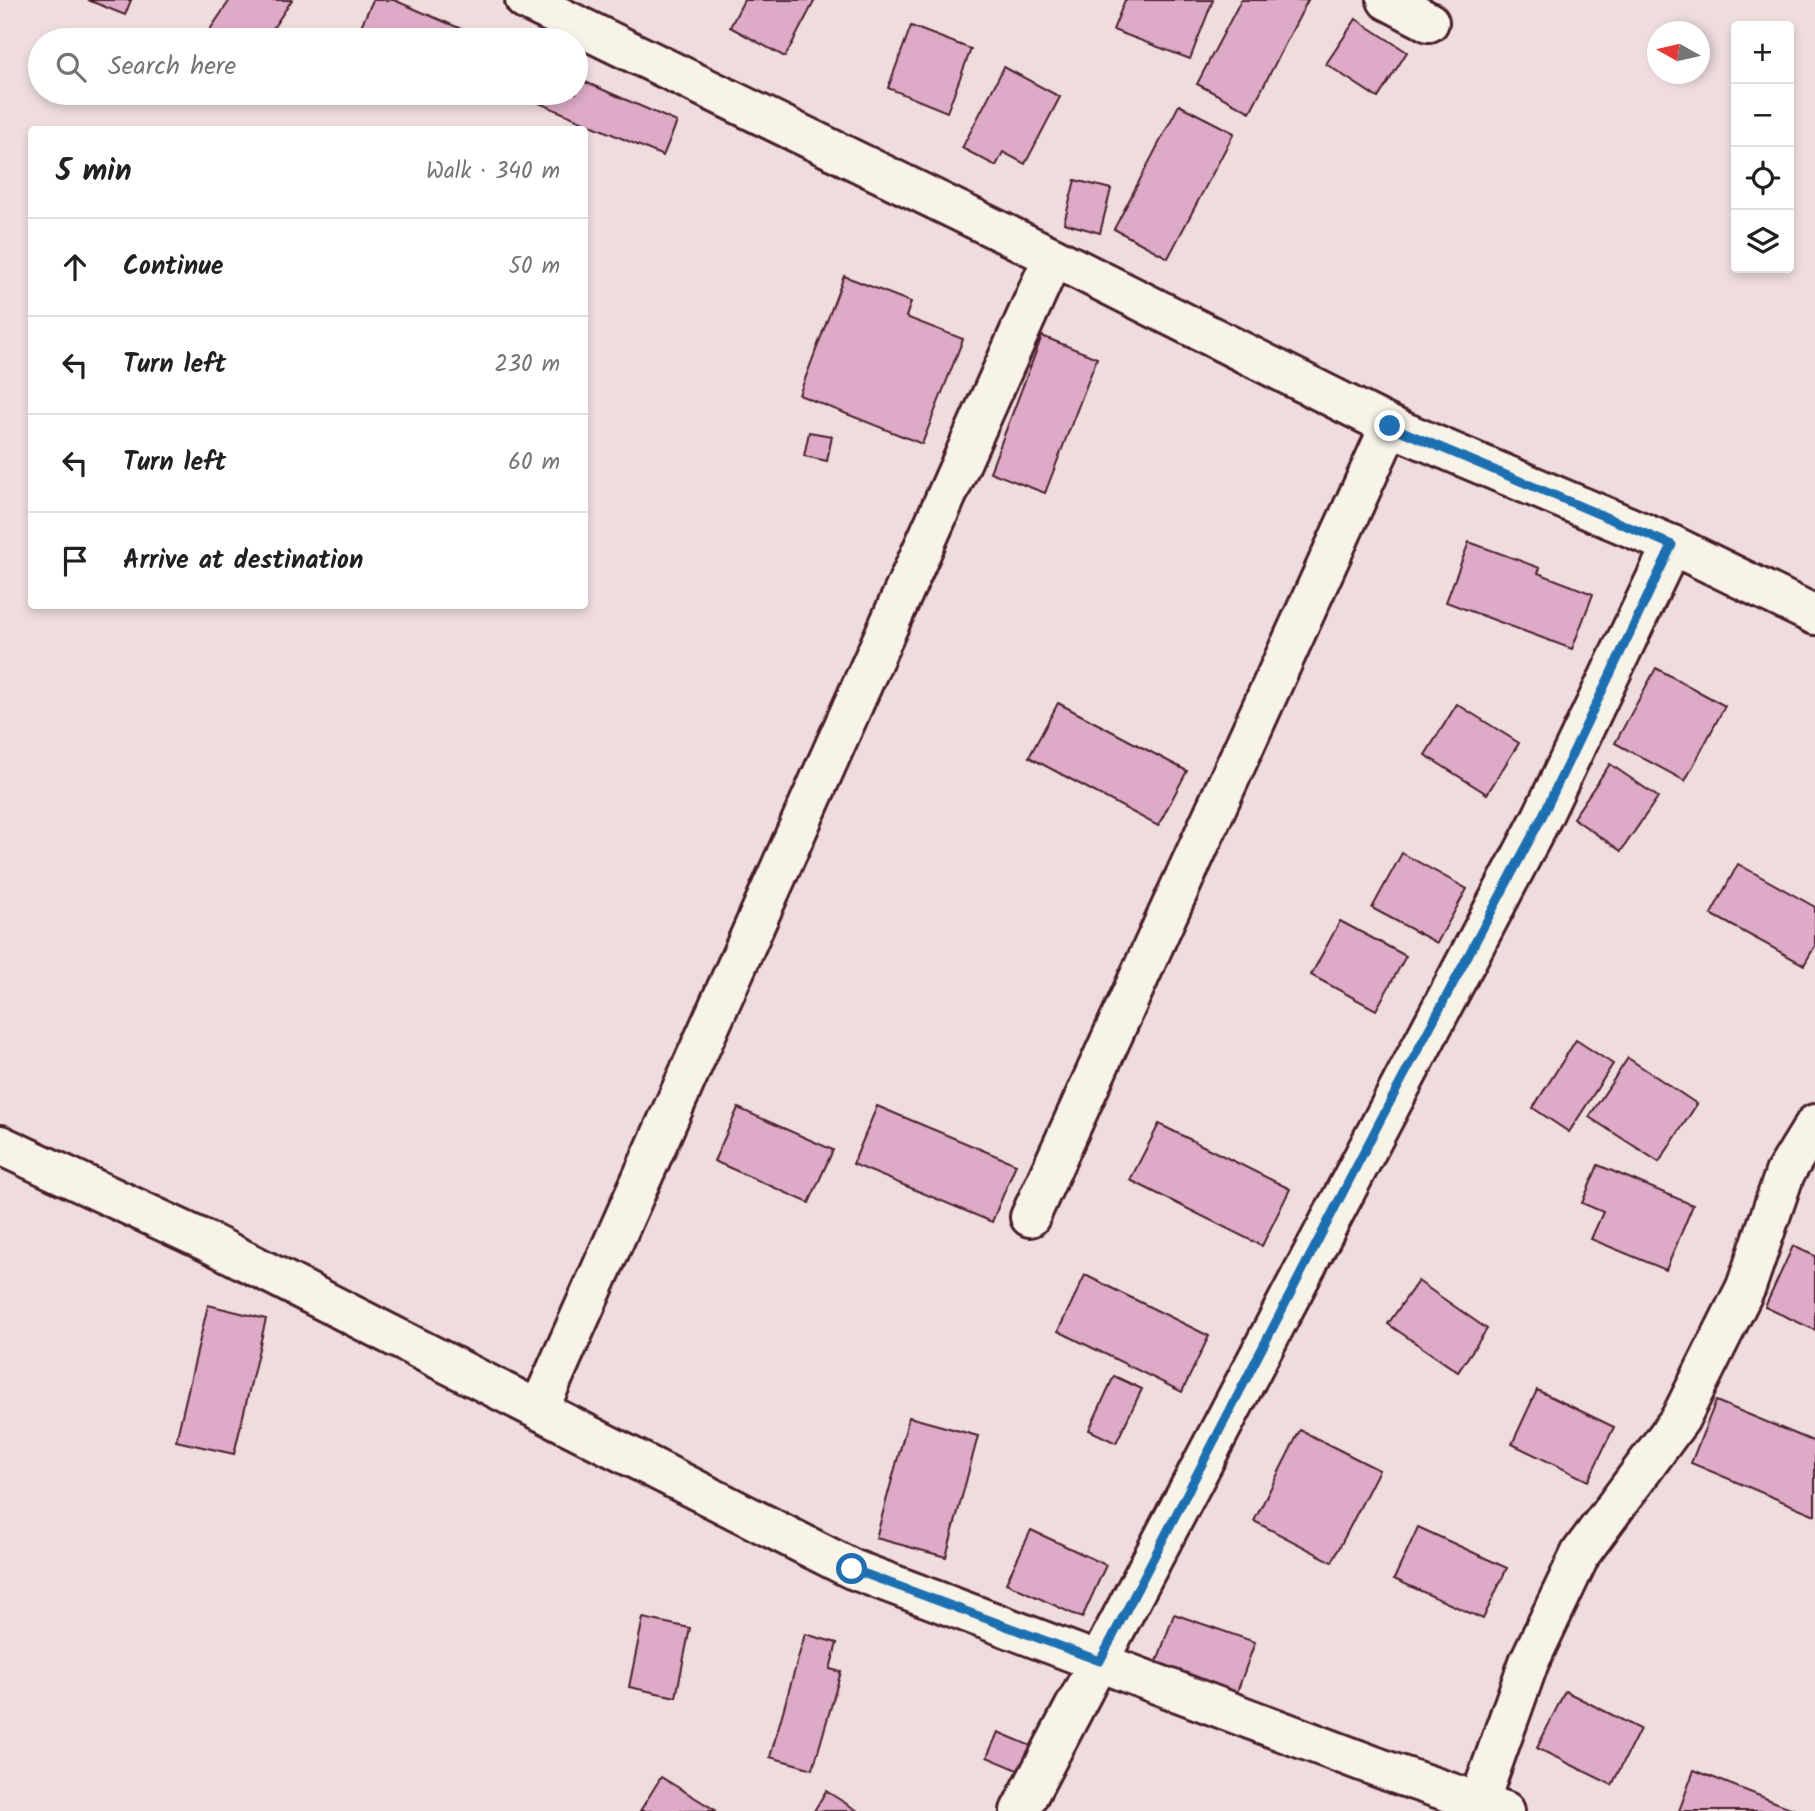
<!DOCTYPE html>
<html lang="en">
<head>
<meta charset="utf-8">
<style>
  :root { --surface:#fff; --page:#f2f2f2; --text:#202124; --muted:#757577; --line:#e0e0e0 }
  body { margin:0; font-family:Kalam,sans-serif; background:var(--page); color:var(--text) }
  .controls { position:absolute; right:21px; top:21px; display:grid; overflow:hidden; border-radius:7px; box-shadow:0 4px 10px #0003 }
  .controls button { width:63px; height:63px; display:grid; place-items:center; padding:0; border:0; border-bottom:2px solid var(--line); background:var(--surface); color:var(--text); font:35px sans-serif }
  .compass { position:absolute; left:1647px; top:21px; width:63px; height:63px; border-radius:50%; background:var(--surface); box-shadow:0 4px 10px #0003; rotate:278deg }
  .stop { position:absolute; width:21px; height:21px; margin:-16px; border:5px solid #1f6fb2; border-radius:50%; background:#fff }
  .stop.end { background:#1f6fb2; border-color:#fff; box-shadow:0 2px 7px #0008 }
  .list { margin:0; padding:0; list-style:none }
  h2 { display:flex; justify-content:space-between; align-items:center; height:91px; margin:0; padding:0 28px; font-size:30px }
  h2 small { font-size:23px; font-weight:400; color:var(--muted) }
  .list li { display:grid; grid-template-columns:46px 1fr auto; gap:21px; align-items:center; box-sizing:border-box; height:98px; padding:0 28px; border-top:2px solid var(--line) }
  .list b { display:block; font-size:26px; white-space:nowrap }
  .list em { font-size:23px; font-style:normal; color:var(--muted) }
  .icon { flex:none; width:38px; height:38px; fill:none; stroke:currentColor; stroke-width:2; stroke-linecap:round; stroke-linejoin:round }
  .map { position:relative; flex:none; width:1815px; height:1811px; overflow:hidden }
  .search { position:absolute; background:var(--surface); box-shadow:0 4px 10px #0003; left:28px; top:28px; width:560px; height:77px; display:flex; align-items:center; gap:18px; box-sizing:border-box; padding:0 24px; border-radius:38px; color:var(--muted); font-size:26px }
  .panel { position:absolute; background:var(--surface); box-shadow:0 4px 10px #0003; left:28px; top:126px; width:560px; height:483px; border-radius:7px }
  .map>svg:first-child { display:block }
  .building { fill:#ddaac7; stroke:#4a1f2b; stroke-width:2 }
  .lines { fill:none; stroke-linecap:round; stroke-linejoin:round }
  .minor-casing { stroke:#4a1f2b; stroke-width:44 }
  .minor { stroke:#f7f3e8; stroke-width:38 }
  .route { stroke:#1f6fb2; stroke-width:9 }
</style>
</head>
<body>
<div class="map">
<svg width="1815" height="1811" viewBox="0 0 1815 1811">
  <rect width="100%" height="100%" fill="#efddde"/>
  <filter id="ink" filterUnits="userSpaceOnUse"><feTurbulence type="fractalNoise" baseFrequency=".0143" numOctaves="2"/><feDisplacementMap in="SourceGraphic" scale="14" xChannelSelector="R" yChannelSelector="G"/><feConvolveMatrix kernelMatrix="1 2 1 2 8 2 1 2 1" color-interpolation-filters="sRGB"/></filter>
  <g filter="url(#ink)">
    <g class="building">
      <polygon points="88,0 131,0 125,15"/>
      <polygon points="230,0 292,0 265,40 203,40"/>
      <polygon points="373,0 394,0 487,40 394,40 361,26"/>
      <polygon points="744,0 815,0 785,57 730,27"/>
      <polygon points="1125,0 1213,0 1190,59 1113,30"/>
      <polygon points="1241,0 1308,0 1250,112 1197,84"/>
      <polygon points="1356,19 1407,52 1378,98 1326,64"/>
      <polygon points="911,26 971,49 947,112 888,88"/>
      <polygon points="1004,67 1060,97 1025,164 1003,152 996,166 962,148"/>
      <polygon points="576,78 677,122 663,156 516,93 576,93"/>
      <polygon points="1179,105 1234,133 1168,258 1114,229"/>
      <polygon points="1075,180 1111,189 1100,233 1064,223"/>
      <polygon points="844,276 911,302 906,317 963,339 922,444 799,395"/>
      <polygon points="1042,336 1097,358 1045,493 990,472"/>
      <polygon points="809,432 832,436 827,461 804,456"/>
      <polygon points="1469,542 1540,568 1538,573 1593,594 1572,649 1446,602"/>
      <polygon points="1656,668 1725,706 1685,781 1615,743"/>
      <polygon points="1058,703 1187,771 1158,826 1029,757"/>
      <polygon points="1457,704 1519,743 1487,794 1425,755"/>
      <polygon points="1610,764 1658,797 1621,851 1573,818"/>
      <polygon points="1402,853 1467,889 1437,943 1372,908"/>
      <polygon points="1738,864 1815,907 1815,946 1804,965 1711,914"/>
      <polygon points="1340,921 1406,956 1376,1010 1311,975"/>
      <polygon points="1576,1040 1613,1064 1569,1132 1533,1108"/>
      <polygon points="1628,1058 1697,1104 1659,1162 1589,1117"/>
      <polygon points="877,1106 1016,1164 992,1222 853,1164"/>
      <polygon points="738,1108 833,1150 809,1203 714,1161"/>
      <polygon points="1159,1124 1290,1189 1262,1246 1130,1180"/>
      <polygon points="1598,1165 1693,1205 1666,1270 1591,1239 1603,1212 1582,1203"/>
      <polygon points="1793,1246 1815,1256 1815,1330 1765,1307"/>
      <polygon points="1085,1275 1209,1336 1182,1392 1058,1331"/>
      <polygon points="1418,1281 1487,1329 1458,1372 1388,1324"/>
      <polygon points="208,1305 266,1319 234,1454 176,1441"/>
      <polygon points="1114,1376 1142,1389 1116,1443 1089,1430"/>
      <polygon points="1537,1390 1614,1427 1588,1481 1512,1444"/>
      <polygon points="1716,1401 1815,1442 1815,1515 1691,1463"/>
      <polygon points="909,1417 978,1436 946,1557 876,1538"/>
      <polygon points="1300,1430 1379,1470 1332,1562 1254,1521"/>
      <polygon points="1418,1527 1507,1568 1483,1619 1394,1579"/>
      <polygon points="1031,1530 1106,1565 1082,1618 1006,1583"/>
      <polygon points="1174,1614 1255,1642 1235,1698 1154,1670"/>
      <polygon points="643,1618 690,1628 676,1697 629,1687"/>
      <polygon points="805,1634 837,1643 830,1669 841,1672 813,1769 770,1757"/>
      <polygon points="1565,1691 1640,1729 1612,1785 1537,1748"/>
      <polygon points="998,1732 1043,1751 1032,1776 987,1757"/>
      <polygon points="1694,1770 1798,1811 1679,1811"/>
      <polygon points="661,1777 715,1810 714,1811 640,1811"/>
      <polygon points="826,1791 858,1811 814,1811"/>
    </g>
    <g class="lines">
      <defs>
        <g id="minor">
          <polyline points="525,0 1053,257 1390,426 1672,545 1815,615"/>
          <polyline points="1387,0 1429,22"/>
          <polyline points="0,1145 210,1243 852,1569 1393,1773 1505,1811"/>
          <polyline points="1030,1217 1390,426"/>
          <polyline points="539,1409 1053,257"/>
          <polyline points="1479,1802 1529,1662 1581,1553 1680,1419 1746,1287 1785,1173 1815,1124"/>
          <polyline points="1020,1811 1542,817 1672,545"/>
        </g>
      </defs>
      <use href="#minor" class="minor-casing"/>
      <use href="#minor" class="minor"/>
    </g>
  </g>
  <g class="lines" filter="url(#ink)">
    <polyline class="route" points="852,1569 1100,1661 1381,1119 1542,817 1672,545 1390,426"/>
  </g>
</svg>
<div class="controls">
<button>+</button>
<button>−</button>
<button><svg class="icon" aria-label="locate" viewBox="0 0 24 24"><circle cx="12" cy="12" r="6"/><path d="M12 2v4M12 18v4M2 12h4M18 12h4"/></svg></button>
<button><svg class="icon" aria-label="layers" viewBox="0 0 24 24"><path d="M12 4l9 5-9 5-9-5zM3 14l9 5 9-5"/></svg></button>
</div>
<svg class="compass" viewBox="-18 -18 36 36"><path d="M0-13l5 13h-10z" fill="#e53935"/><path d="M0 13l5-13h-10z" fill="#757577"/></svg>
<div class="stop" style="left:852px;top:1569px"></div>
<div class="stop end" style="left:1390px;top:426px"></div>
<div class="search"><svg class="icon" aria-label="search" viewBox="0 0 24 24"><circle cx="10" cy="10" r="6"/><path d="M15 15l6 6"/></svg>Search here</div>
<section class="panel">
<h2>5 min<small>Walk · 340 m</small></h2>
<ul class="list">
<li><svg class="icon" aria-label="ahead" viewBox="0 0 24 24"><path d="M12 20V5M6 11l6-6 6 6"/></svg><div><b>Continue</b></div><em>50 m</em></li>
<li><svg class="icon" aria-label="left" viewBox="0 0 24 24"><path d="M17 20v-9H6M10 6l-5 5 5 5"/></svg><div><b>Turn left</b></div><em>230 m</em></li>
<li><svg class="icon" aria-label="left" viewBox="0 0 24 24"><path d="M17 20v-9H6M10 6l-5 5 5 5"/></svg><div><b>Turn left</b></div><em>60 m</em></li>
<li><svg class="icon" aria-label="arrive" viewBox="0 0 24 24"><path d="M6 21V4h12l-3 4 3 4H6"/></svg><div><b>Arrive at destination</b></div></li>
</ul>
</section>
</div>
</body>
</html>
